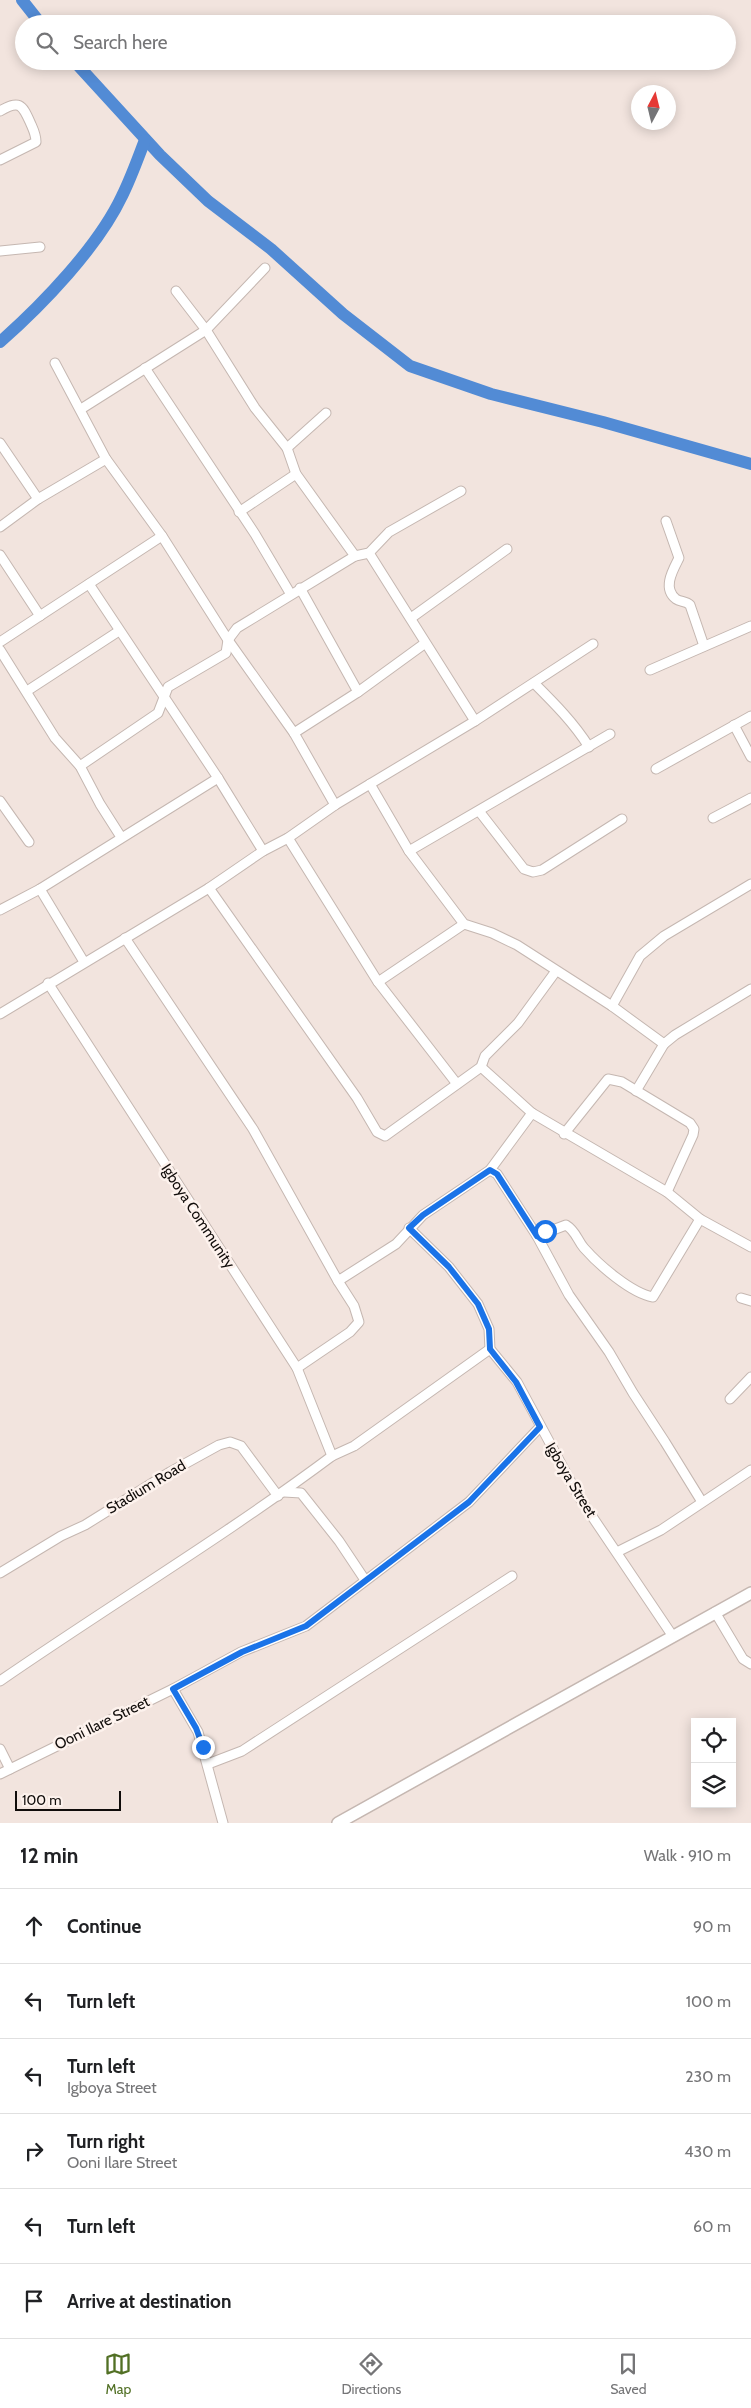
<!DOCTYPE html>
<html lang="en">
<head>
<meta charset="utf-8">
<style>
  :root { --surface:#fff; --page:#f2f2f2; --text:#202124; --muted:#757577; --line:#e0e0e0; --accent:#527025 }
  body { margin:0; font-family:Cabin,sans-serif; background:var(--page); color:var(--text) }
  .controls { position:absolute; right:15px; bottom:15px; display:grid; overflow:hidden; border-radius:0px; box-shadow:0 2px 12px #0003 }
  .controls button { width:45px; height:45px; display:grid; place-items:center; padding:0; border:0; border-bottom:1px solid var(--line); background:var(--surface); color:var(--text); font:25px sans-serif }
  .compass { position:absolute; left:631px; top:85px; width:45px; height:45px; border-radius:50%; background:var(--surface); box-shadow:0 2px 12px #0003; rotate:7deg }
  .scale { position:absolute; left:15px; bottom:12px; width:106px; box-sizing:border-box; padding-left:5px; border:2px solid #100c0a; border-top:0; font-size:14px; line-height:18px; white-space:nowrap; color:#100c0a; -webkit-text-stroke:4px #fdf2ed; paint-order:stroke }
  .stop { position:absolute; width:15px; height:15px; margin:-11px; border:4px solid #1a73e8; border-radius:50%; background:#fff }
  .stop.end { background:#1a73e8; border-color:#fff; box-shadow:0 1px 5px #0008 }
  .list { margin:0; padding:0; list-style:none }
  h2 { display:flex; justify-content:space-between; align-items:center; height:65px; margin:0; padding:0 20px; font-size:21px }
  h2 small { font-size:16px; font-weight:400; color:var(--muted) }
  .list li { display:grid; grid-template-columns:32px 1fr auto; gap:15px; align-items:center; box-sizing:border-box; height:75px; padding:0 20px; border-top:1px solid var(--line) }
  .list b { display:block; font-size:19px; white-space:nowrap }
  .list p { margin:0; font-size:16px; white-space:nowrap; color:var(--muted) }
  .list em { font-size:16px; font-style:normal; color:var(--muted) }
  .icon { flex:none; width:28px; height:28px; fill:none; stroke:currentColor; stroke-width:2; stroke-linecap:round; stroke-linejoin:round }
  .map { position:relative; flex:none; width:751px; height:1823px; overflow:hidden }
  .search { position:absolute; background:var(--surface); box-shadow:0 2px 12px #0003; left:15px; right:15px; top:15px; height:55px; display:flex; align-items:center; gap:12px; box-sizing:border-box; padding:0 18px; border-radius:28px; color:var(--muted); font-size:19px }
  .sheet { height:515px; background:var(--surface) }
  nav { display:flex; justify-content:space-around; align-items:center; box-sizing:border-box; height:70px; border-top:1px solid var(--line); background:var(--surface); font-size:14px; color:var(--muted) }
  nav a { display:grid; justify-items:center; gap:2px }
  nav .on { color:var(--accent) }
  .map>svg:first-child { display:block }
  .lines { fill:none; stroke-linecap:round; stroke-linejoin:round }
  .river { stroke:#528bd5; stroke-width:12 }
  .minor-casing { stroke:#c5b7b1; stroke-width:11 }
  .major-casing { stroke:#c5b7b1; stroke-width:14 }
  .minor { stroke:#fff; stroke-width:9 }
  .major { stroke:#fff; stroke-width:11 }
  .route { stroke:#1a73e8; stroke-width:6 }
  .labels { text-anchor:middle; stroke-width:5; stroke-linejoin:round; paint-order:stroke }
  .street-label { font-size:15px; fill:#100c0a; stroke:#fdf2ed }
</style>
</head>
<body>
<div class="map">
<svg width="751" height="1823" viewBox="0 0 751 1823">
  <rect width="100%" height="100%" fill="#f2e4de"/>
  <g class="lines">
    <g class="river">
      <polyline points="22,0 41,24"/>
      <polyline points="74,61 160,155 208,201 271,249 343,314 410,366 491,394 603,422 751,464"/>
      <path d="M0,342C42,305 98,247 122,196C131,178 138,158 145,140"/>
    </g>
    <defs>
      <g id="minor">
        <path d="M0,111C19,100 22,104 30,122C33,129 36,134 36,142L0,160"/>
        <polyline points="0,251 40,247"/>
        <polyline points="176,291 206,330 255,408 287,448 296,474 355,556"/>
        <polyline points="55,363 106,459 162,536 228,640 294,733 335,805"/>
        <polyline points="145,368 255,534 290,593"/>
        <polyline points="81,409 206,330 265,268"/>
        <polyline points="0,443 38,499"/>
        <polyline points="287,448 326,413"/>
        <polyline points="239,512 296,474"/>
        <path d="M666,521L679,558C673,570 662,588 676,599C680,602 686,601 690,605L704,646"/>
        <polyline points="0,527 38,499 106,459"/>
        <polyline points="369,553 475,721"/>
        <polyline points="0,555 40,616"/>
        <polyline points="89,584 218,778 263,851"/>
        <polyline points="300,588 358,692"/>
        <polyline points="411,618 507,549"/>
        <polyline points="0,642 162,536"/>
        <polyline points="0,650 55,738 80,766 100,804 121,837"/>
        <polyline points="650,670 751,626"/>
        <path d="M534,683C554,703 574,723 589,747"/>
        <polyline points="27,691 119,631"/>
        <polyline points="734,725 751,757"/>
        <polyline points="294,733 358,692 424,644"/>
        <polyline points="80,766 158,713 168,687 226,653 228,640 237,628 355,556 369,553 389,532 461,491"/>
        <polyline points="656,769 751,716"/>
        <polyline points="370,784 409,851 464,924 492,933 517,945 612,1006 664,1044"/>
        <polyline points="0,801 29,842"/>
        <polyline points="479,811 524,869 533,872 542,870 622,819"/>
        <polyline points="713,818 751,798"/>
        <polyline points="288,838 378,982 457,1084"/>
        <polyline points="409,851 610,734"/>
        <polyline points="209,888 357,1098 377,1132 385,1136 481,1067 485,1056 518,1023 556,971"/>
        <polyline points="40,889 84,962"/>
        <polyline points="0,910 40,889 218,778"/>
        <polyline points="125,938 253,1129 338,1281 396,1244 423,1215 490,1170 532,1113"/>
        <polyline points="378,982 464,924"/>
        <polyline points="48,983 297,1368 332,1456"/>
        <polyline points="612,1006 640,956 664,936 751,884"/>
        <polyline points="0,1014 209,888 263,851 288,838 335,805 475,721 593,644"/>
        <polyline points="481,1067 532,1113 667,1192 700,1219 751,1247"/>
        <polyline points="636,1091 664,1044 675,1035 751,989"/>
        <polyline points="564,1134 608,1079 622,1082 690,1123 694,1129 693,1135 667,1192"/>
        <polyline points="490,1170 497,1174 537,1236 569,1295 609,1352 633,1393 665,1442 702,1502"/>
        <polyline points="409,1228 449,1267 478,1304 489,1329 490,1349 517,1382 579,1497 672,1635"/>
        <path d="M537,1236L566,1225C576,1231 577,1240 584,1248C599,1265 631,1293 653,1297L700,1219"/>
        <polyline points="741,1298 751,1301"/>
        <polyline points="297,1368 350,1332 359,1322 354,1306 338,1281"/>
        <polyline points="730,1399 751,1377"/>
        <polyline points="284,1492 301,1493 339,1541 365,1580"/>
        <polyline points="617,1552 661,1530 751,1470"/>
        <polyline points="0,1573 61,1536 85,1525 170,1472 219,1445 230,1442 241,1446 278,1496"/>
        <polyline points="715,1612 743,1659 751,1664"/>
        <path d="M0,1681C110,1605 225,1536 332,1456L354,1446L490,1349"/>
        <polyline points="173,1689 198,1732 223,1823"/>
        <polyline points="0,1749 10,1769"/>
        <polyline points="208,1764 242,1751 512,1576"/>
        <polyline points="0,1774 173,1689 241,1652 306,1626 469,1502 540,1427"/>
      </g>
      <polyline id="major" points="338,1823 751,1593"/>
    </defs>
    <use href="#minor" class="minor-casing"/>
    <use href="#major" class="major-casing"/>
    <use href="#minor" class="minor"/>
    <use href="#major" class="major"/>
  </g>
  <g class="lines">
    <polyline class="route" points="203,1747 196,1728 173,1689 242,1652 306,1626 469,1502 540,1427 516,1382 490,1349 489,1329 478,1304 449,1267 409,1228 423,1215 490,1170 497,1174 537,1236 545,1231"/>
  </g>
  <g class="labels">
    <g class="street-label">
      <text transform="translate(198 1216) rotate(57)" y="5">Igboya Community</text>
      <text transform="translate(571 1480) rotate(59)" y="5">Igboya Street</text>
      <text transform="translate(146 1487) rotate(-31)" y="5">Stadium Road</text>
      <text transform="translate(102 1723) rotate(-26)" y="5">Ooni Ilare Street</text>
    </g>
  </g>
</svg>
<div class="controls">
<button><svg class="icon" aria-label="locate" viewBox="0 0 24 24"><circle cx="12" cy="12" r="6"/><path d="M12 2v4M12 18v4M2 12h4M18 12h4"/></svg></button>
<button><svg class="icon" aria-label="layers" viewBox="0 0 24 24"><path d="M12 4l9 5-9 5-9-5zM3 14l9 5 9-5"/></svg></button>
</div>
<svg class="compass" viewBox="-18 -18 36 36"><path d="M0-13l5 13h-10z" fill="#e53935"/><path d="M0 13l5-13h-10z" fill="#757577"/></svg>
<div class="scale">100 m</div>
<div class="stop" style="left:545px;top:1231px"></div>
<div class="stop end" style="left:203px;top:1747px"></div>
<div class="search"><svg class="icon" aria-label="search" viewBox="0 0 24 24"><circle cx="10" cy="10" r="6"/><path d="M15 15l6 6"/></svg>Search here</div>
</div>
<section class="sheet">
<h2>12 min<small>Walk · 910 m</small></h2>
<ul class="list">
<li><svg class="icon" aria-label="ahead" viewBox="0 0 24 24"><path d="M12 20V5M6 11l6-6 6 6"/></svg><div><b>Continue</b></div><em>90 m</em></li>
<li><svg class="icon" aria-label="left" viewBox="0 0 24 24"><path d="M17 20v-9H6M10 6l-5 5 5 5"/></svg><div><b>Turn left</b></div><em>100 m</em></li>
<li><svg class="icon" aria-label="left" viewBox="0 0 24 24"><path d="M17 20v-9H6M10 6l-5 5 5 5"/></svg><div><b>Turn left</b><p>Igboya Street</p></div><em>230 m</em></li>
<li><svg class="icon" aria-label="right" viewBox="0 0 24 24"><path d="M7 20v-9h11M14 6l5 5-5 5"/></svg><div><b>Turn right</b><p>Ooni Ilare Street</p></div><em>430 m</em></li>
<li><svg class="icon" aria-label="left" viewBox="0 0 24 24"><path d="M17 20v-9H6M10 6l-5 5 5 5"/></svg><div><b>Turn left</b></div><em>60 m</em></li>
<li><svg class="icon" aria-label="arrive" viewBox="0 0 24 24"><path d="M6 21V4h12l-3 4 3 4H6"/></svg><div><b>Arrive at destination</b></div></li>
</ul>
</section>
<nav>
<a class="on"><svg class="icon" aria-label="map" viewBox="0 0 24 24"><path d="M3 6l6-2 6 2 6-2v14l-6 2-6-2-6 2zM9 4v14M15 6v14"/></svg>Map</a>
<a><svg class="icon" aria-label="directions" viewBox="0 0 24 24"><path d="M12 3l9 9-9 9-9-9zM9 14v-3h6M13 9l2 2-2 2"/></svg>Directions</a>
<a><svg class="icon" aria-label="saved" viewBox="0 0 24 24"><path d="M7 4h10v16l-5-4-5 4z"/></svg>Saved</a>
</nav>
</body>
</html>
